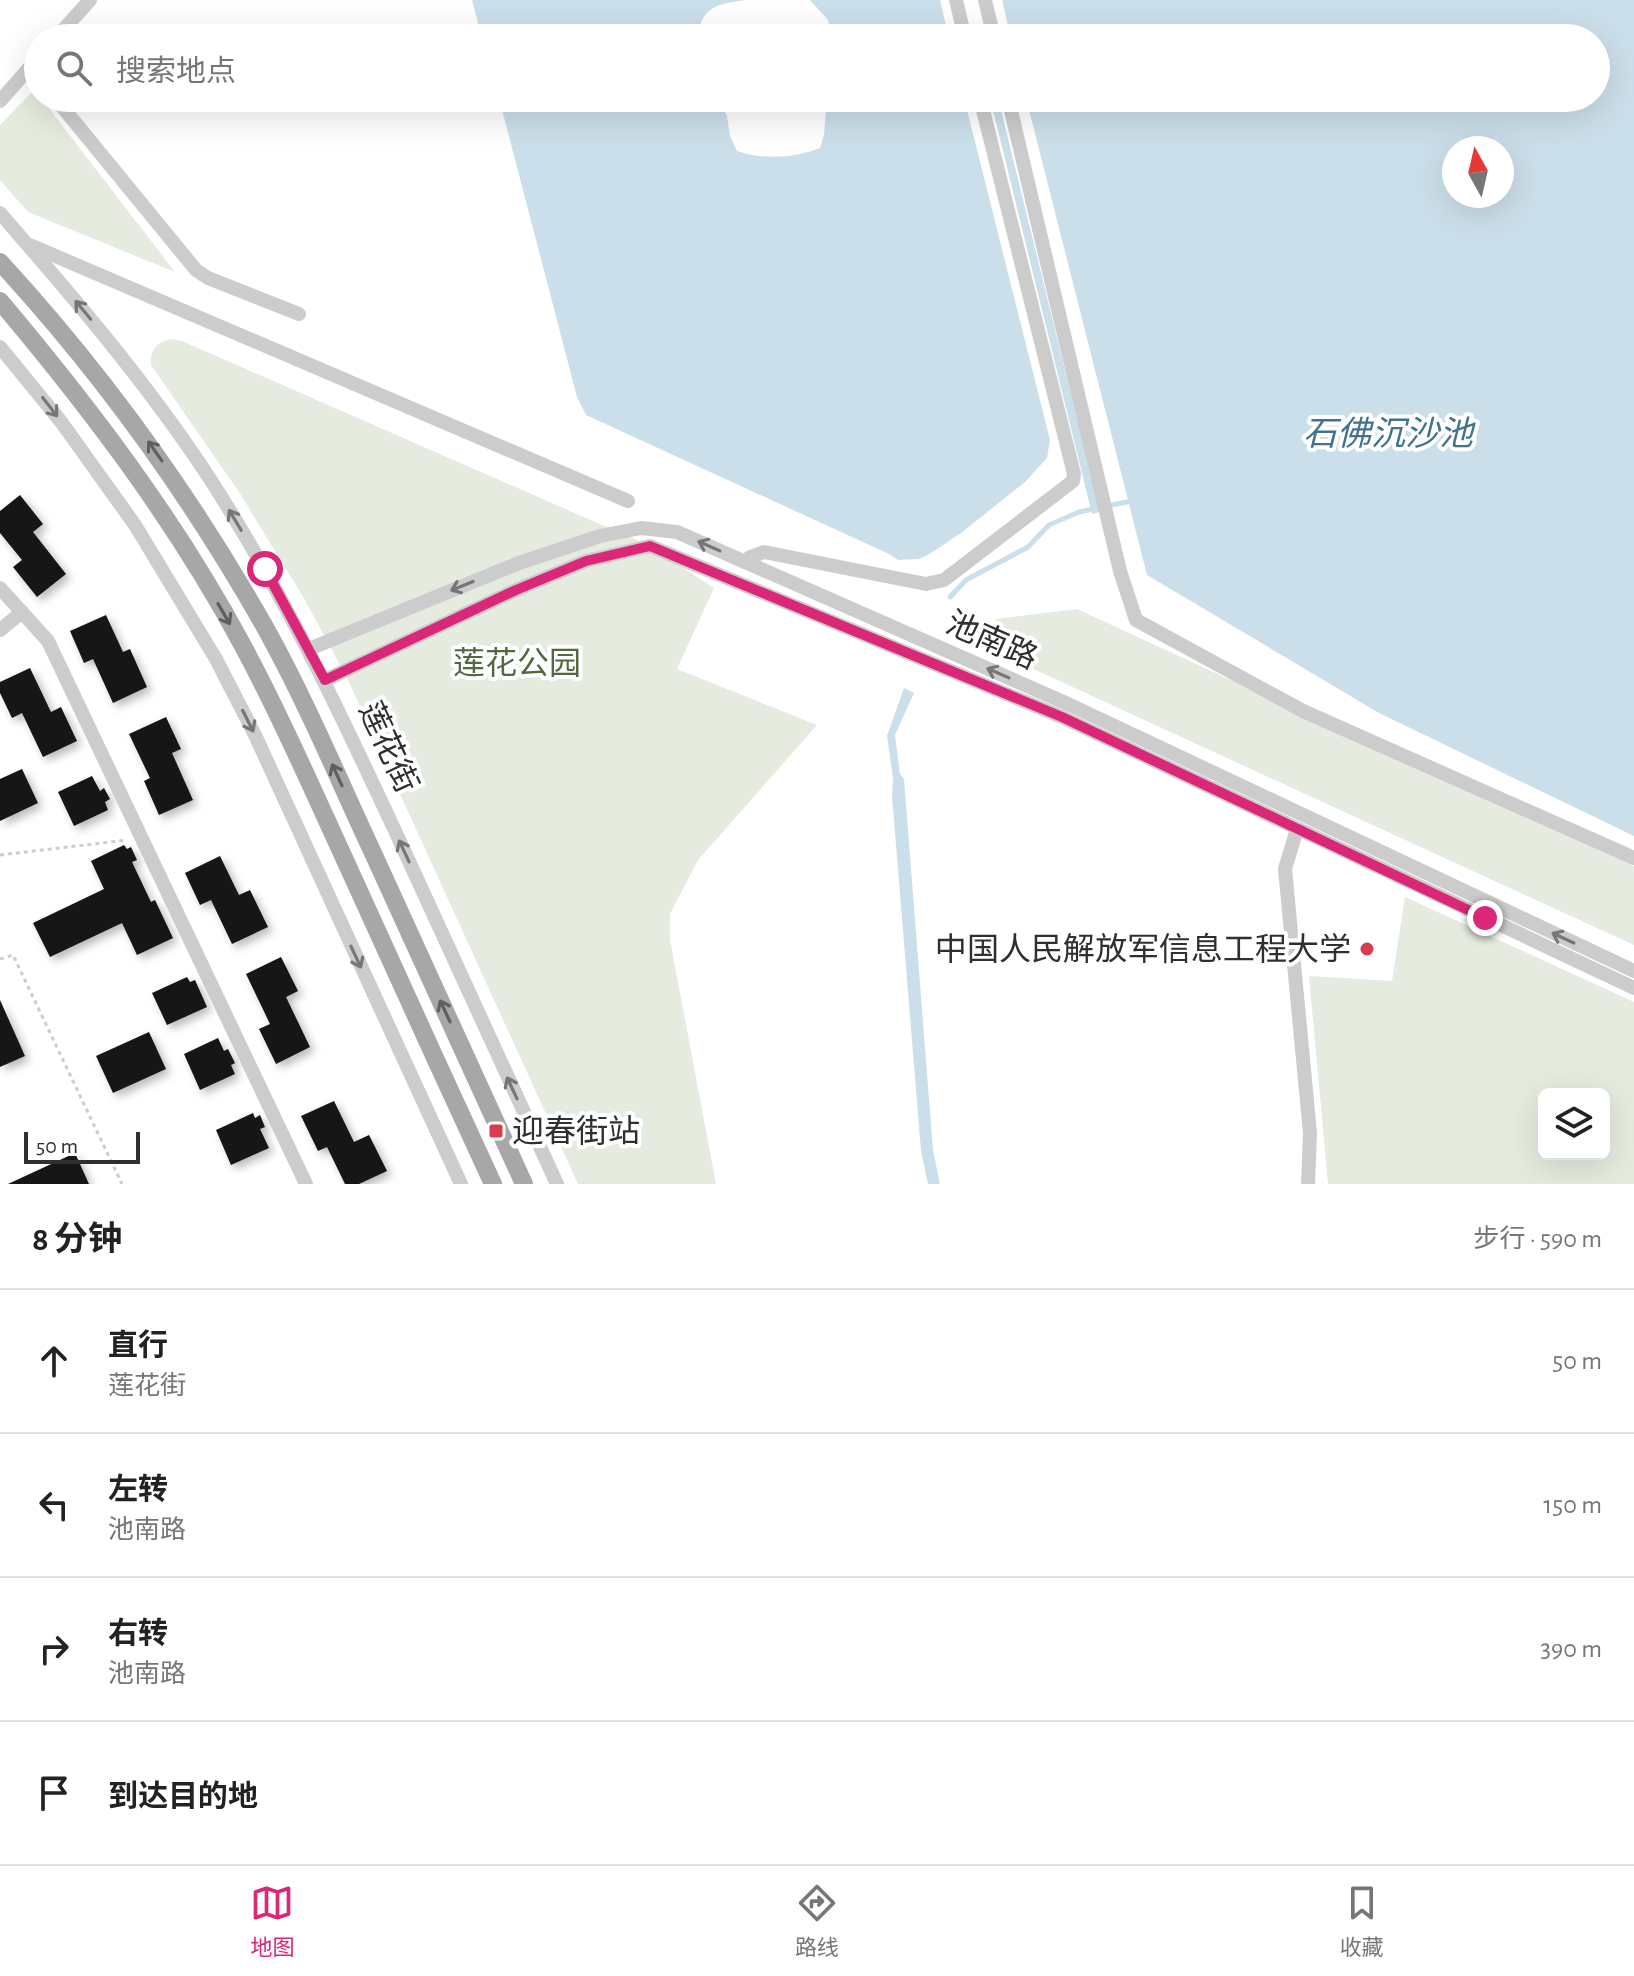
<!DOCTYPE html>
<html lang="zh">
<head>
<meta charset="utf-8">
<style>
  :root { --surface:#fff; --page:#f2f2f2; --text:#222; --muted:#767676; --line:#e0e0e0; --accent:#db2777 }
  body { margin:0; font-family:"Alegreya Sans","Noto Sans SC",sans-serif; background:var(--page); color:var(--text) }
  .controls { position:absolute; right:24px; bottom:24px; display:grid; overflow:hidden; border-radius:12px; box-shadow:0 8px 32px #0002 }
  .controls button { width:72px; height:72px; display:grid; place-items:center; padding:0; border:0; border-bottom:2px solid var(--line); background:var(--surface); color:var(--text); font:40px sans-serif }
  .compass { position:absolute; left:1442px; top:136px; width:72px; height:72px; border-radius:50%; background:var(--surface); box-shadow:0 8px 32px #0002; rotate:352deg }
  .scale { position:absolute; left:24px; bottom:20px; width:116px; box-sizing:border-box; padding-left:8px; border:4px solid #2f2f2f; border-top:0; font-size:22px; line-height:28px; white-space:nowrap; color:#2f2f2f; -webkit-text-stroke:6px #fff; paint-order:stroke }
  .stop { position:absolute; width:24px; height:24px; margin:-18px; border:6px solid #db2777; border-radius:50%; background:#fff }
  .stop.end { background:#db2777; border-color:#fff; box-shadow:0 2px 8px #0008 }
  .list { margin:0; padding:0; list-style:none }
  h2 { display:flex; justify-content:space-between; align-items:center; height:104px; margin:0; padding:0 32px; font-size:34px }
  h2 small { font-size:26px; font-weight:400; color:var(--muted) }
  .list li { display:grid; grid-template-columns:52px 1fr auto; gap:24px; align-items:center; box-sizing:border-box; height:144px; padding:0 32px; border-top:2px solid var(--line) }
  .list b { display:block; font-size:30px; white-space:nowrap }
  .list p { margin:0; font-size:26px; white-space:nowrap; color:var(--muted) }
  .list em { font-size:26px; font-style:normal; color:var(--muted) }
  .icon { flex:none; width:44px; height:44px; fill:none; stroke:currentColor; stroke-width:2; stroke-linecap:round; stroke-linejoin:round }
  .map { position:relative; flex:none; width:1634px; height:1184px; overflow:hidden }
  .search { position:absolute; background:var(--surface); box-shadow:0 8px 32px #0002; left:24px; right:24px; top:24px; height:88px; display:flex; align-items:center; gap:20px; box-sizing:border-box; padding:0 28px; border-radius:44px; color:var(--muted); font-size:30px }
  .sheet { height:680px; background:var(--surface) }
  nav { display:flex; justify-content:space-around; align-items:center; box-sizing:border-box; height:112px; border-top:2px solid var(--line); background:var(--surface); font-size:22px; color:var(--muted) }
  nav a { display:grid; justify-items:center; gap:4px }
  nav .on { color:var(--accent) }
  .map>svg:first-child { display:block }
  .green { fill:#e5ebde; fill-rule:evenodd }
  .water { fill:#cbdfea; fill-rule:evenodd }
  .lines { fill:none; stroke-linecap:round; stroke-linejoin:round }
  .stream { stroke:#cbdfea; stroke-width:5 }
  .building { fill:#161616; filter:url(#shadow) }
  .path { stroke:#ccc; stroke-width:3; stroke-dasharray:4 4; stroke-linecap:butt }
  .minor { stroke:#ccc; stroke-width:14 }
  .major { stroke:#a7a7a7; stroke-width:18 }
  .oneway { stroke:#767676 }
  .oneway2 { stroke:#5f5f5f }
  .route { stroke:#db2777; stroke-width:10 }
  .poi-dot { fill:#da3c4e; stroke:#fff; stroke-width:3 }
  .labels { text-anchor:middle; stroke-width:8; stroke-linejoin:round; paint-order:stroke }
  .street-label { font-size:32px; fill:#2f2f2f; stroke:#fff }
  .park-label { font-size:32px; fill:#53683f; stroke:#fff }
  .poi-label { font-size:32px; fill:#2f2f2f; stroke:#fff; text-anchor:end }
  .water-label { font-size:34px; font-style:italic; fill:#42728c; stroke:#fff }
</style>
</head>
<body>
<div class="map">
<svg width="1634" height="1184" viewBox="0 0 1634 1184">
  <defs>
    <filter id="shadow"><feDropShadow dx="4.5" dy="4.5" stdDeviation="4" flood-color="#0004"/></filter>
  </defs>
  <rect width="100%" height="100%" fill="#fff"/>
  <g class="green">
    <polygon points="34,90 38,98 41,98 175,272 28,212 0,180 0,125"/>
    <path d="M173,339L182,341L650,546L714,588L677,669L817,725L698,860L670,914V940L716,1184H578L348,680L305,600L239,492L151,365C149,349 158,341 173,339Z"/>
    <polygon points="1077,609 1634,866 1634,945 981,645 996,619"/>
    <path d="M1405,897L1634,1002V1184H1328L1309,976L1392,981ZM1604,1094V1154H1544V1094Z"/>
  </g>
  <g class="water">
    <path d="M472,0H746C717,4 702,6 697,38H482Z"/>
    <polygon points="810,0 940,0 949,38 833,38 828,20"/>
    <path d="M1002,0H1634V836L1379,713L1147,575L1026,98H1596V38H1011ZM1454,148H1502V196H1454Z"/>
    <path d="M499,98H717L727,116L730,136L737,151C762,160 795,158 820,148L824,135L827,98H964L1050,440L1047,458L1025,482L961,533L928,555L919,559L898,560L889,554L586,415L577,397Z"/>
    <polygon points="990,98 998,98 1100,512 1092,514"/>
    <polygon points="904,688 914,693 895,735 900,774 904,779 933,1150 940,1184 928,1184 921,1151 892,796 893,778 887,736"/>
  </g>
  <g class="lines">
    <g class="stream">
      <polyline points="1107,506 1127,502"/>
      <polyline points="950,597 966,580 1028,547 1049,525 1079,512 1098,508"/>
    </g>
  </g>
  <g class="building">
    <polygon points="20,495 43,524 33,532 66,574 37,597 13,567 22,560 0,533 0,511"/>
    <polygon points="106,615 123,652 130,649 147,687 113,703 93,659 84,663 70,631"/>
    <polygon points="30,668 51,712 61,707 77,741 43,757 22,713 12,718 0,693 0,682"/>
    <polygon points="166,717 181,749 172,753 193,800 159,815 144,781 150,778 129,734"/>
    <polygon points="22,769 38,803 0,821 0,779"/>
    <polygon points="92,776 100,791 104,788 110,799 105,802 108,810 74,826 58,792"/>
    <polygon points="124,845 127,849 131,847 137,860 132,862 151,902 155,900 173,938 137,955 122,923 50,957 33,923 104,889 91,861"/>
    <polygon points="220,856 239,895 250,890 268,927 232,944 211,900 200,905 185,873"/>
    <polygon points="281,957 298,991 286,997 310,1047 276,1064 259,1029 270,1024 246,974"/>
    <polygon points="187,977 190,982 195,980 207,1007 167,1025 152,993"/>
    <polygon points="0,1000 25,1056 0,1067"/>
    <polygon points="149,1032 166,1069 113,1093 96,1056"/>
    <polygon points="218,1038 224,1051 228,1049 235,1063 231,1065 235,1074 200,1090 184,1054"/>
    <polygon points="334,1101 354,1142 369,1135 387,1171 359,1184 345,1184 327,1147 318,1151 301,1116"/>
    <polygon points="253,1113 255,1118 260,1115 265,1127 260,1129 269,1148 231,1165 216,1130"/>
    <polygon points="75,1153 89,1184 8,1184"/>
  </g>
  <g class="lines">
    <g class="path">
      <polyline points="0,855 127,840"/>
      <polyline points="0,959 13,955 122,1184"/>
    </g>
    <g class="minor">
      <polyline points="956,0 965,38"/>
      <polyline points="985,0 994,38"/>
      <polyline points="56,38 90,0"/>
      <polyline points="55,98 196,270 208,278 299,314"/>
      <polyline points="1008,98 1120,571 1136,620 1303,711 1634,858"/>
      <polyline points="0,101 38,58"/>
      <path d="M0,213C74,298 148,384 210,479C288,600 348,729 408,859C457,968 507,1076 557,1184"/>
      <polyline points="32,246 628,501"/>
      <polyline points="0,347 62,423 135,525 216,659 255,735 461,1184"/>
      <polyline points="745,562 750,557 764,552 926,584 944,580 1073,481 1074,474 980,98"/>
      <polyline points="0,588 48,641 306,1184"/>
      <polyline points="0,630 22,612"/>
      <polyline points="309,649 519,563 600,536 641,528 677,532 1068,704 1634,971"/>
      <polyline points="325,680 516,590 586,561 650,546 1062,717 1634,988"/>
      <polyline points="1297,829 1285,869 1310,1133 1308,1184"/>
    </g>
    <g class="major">
      <path d="M0,262C103,374 191,496 266,629C306,701 338,778 373,853C423,964 474,1074 524,1184"/>
      <path d="M0,301C91,409 176,521 243,646C282,719 315,795 350,871C397,975 445,1080 493,1184"/>
    </g>
  </g>
  <defs><path id="oneway-shaft" d="M-6 0H5M1.5-3L5.5 0L1.5 3" fill="none" stroke-width="1.6" stroke-linecap="round" stroke-linejoin="round" transform="scale(2)"/></defs>
  <g class="oneway">
    <use href="#oneway-shaft" transform="translate(83 310) rotate(-130)"/>
    <use href="#oneway-shaft" transform="translate(50 407) rotate(52)"/>
    <use href="#oneway-shaft" transform="translate(235 520) rotate(-121)"/>
    <use href="#oneway-shaft" transform="translate(709 546) rotate(-156)"/>
    <use href="#oneway-shaft" transform="translate(462 586) rotate(158)"/>
    <use href="#oneway-shaft" transform="translate(998 673) rotate(-156)"/>
    <use href="#oneway-shaft" transform="translate(248 721) rotate(63)"/>
    <use href="#oneway-shaft" transform="translate(404 851) rotate(-115)"/>
    <use href="#oneway-shaft" transform="translate(1563 938) rotate(-155)"/>
    <use href="#oneway-shaft" transform="translate(356 957) rotate(65)"/>
    <use href="#oneway-shaft" transform="translate(512 1088) rotate(-115)"/>
  </g>
  <g class="oneway2">
    <use href="#oneway-shaft" transform="translate(155 451) rotate(-125)"/>
    <use href="#oneway-shaft" transform="translate(224 614) rotate(60)"/>
    <use href="#oneway-shaft" transform="translate(337 775) rotate(-115)"/>
    <use href="#oneway-shaft" transform="translate(445 1011) rotate(-115)"/>
  </g>
  <g class="lines">
    <polyline class="route" points="265,569 325,680 516,590 586,561 650,546 1062,717 1485,918"/>
  </g>
  <g class="poi-dot">
    <circle cx="1367" cy="949" r="8"/>
    <rect x="488" y="1123" width="16" height="16" rx="4"/>
  </g>
  <g class="labels">
    <g class="street-label">
      <text transform="translate(992 640) rotate(24)" y="11">池南路</text>
      <text transform="translate(389 747) rotate(65)" y="11">莲花街</text>
    </g>
    <g class="park-label">
      <text x="517" y="674">莲花公园</text>
    </g>
    <g class="poi-label">
      <text x="1351" y="960">中国人民解放军信息工程大学</text>
      <text x="512" y="1142" text-anchor="start">迎春街站</text>
    </g>
    <g class="water-label">
      <text x="1388" y="445">石佛沉沙池</text>
    </g>
  </g>
</svg>
<div class="controls">
<button><svg class="icon" aria-label="layers" viewBox="0 0 24 24"><path d="M12 4l9 5-9 5-9-5zM3 14l9 5 9-5"/></svg></button>
</div>
<svg class="compass" viewBox="-18 -18 36 36"><path d="M0-13l5 13h-10z" fill="#e53935"/><path d="M0 13l5-13h-10z" fill="#767676"/></svg>
<div class="scale">50 m</div>
<div class="stop" style="left:265px;top:569px"></div>
<div class="stop end" style="left:1485px;top:918px"></div>
<div class="search"><svg class="icon" aria-label="search" viewBox="0 0 24 24"><circle cx="10" cy="10" r="6"/><path d="M15 15l6 6"/></svg>搜索地点</div>
</div>
<section class="sheet">
<h2>8 分钟<small>步行 · 590 m</small></h2>
<ul class="list">
<li><svg class="icon" aria-label="ahead" viewBox="0 0 24 24"><path d="M12 20V5M6 11l6-6 6 6"/></svg><div><b>直行</b><p>莲花街</p></div><em>50 m</em></li>
<li><svg class="icon" aria-label="left" viewBox="0 0 24 24"><path d="M17 20v-9H6M10 6l-5 5 5 5"/></svg><div><b>左转</b><p>池南路</p></div><em>150 m</em></li>
<li><svg class="icon" aria-label="right" viewBox="0 0 24 24"><path d="M7 20v-9h11M14 6l5 5-5 5"/></svg><div><b>右转</b><p>池南路</p></div><em>390 m</em></li>
<li><svg class="icon" aria-label="arrive" viewBox="0 0 24 24"><path d="M6 21V4h12l-3 4 3 4H6"/></svg><div><b>到达目的地</b></div></li>
</ul>
</section>
<nav>
<a class="on"><svg class="icon" aria-label="map" viewBox="0 0 24 24"><path d="M3 6l6-2 6 2 6-2v14l-6 2-6-2-6 2zM9 4v14M15 6v14"/></svg>地图</a>
<a><svg class="icon" aria-label="directions" viewBox="0 0 24 24"><path d="M12 3l9 9-9 9-9-9zM9 14v-3h6M13 9l2 2-2 2"/></svg>路线</a>
<a><svg class="icon" aria-label="saved" viewBox="0 0 24 24"><path d="M7 4h10v16l-5-4-5 4z"/></svg>收藏</a>
</nav>
</body>
</html>
